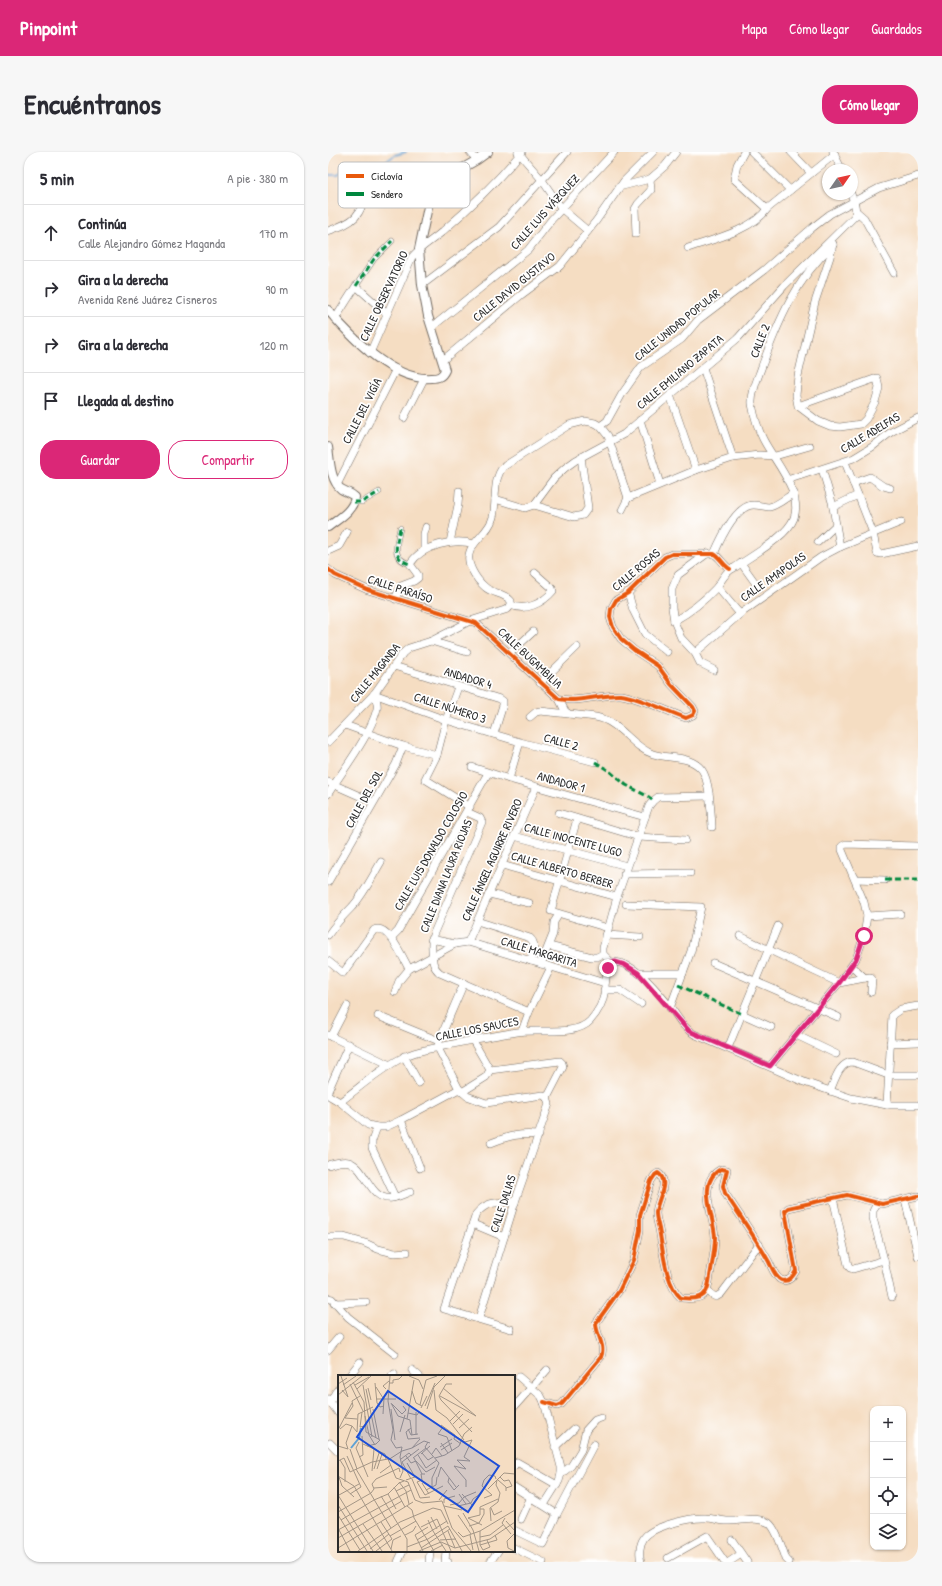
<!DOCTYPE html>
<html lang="es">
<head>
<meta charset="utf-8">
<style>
  :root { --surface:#fff; --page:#f7f7f7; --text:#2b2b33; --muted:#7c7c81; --line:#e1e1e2; --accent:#db2777 }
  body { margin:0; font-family:"Patrick Hand",sans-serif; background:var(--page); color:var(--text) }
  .controls { position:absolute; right:12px; bottom:12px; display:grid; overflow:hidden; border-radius:8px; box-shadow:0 1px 3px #0004 }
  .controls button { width:36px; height:36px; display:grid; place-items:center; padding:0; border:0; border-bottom:1px solid var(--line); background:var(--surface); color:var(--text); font:20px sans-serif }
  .compass { position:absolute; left:494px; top:12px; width:36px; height:36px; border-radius:50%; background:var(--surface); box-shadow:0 1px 3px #0004; rotate:56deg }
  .stop { position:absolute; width:12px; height:12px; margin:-9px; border:3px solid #db2777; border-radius:50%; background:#fff }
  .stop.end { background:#db2777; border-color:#fff; box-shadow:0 1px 4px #0008 }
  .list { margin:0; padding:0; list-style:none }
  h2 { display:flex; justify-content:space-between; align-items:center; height:52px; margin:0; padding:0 16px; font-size:17px }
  h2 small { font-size:13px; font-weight:400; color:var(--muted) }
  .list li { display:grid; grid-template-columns:26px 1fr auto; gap:12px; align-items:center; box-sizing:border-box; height:56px; padding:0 16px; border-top:1px solid var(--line) }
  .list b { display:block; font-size:15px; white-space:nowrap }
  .list p { margin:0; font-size:13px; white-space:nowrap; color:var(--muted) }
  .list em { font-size:13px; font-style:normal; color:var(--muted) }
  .actions { display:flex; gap:8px; padding:12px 16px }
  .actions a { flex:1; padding:9px 0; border:1px solid var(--accent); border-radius:16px; text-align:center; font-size:14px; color:var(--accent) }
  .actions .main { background:var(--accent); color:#fff }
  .icon { flex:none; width:22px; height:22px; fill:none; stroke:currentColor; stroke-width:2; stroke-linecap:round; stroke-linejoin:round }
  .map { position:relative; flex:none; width:590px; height:1410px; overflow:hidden; border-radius:16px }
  header { display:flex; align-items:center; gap:24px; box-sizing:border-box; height:56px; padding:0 20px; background:var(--accent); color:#fff }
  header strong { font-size:19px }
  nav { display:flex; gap:22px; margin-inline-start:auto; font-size:14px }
  .intro { display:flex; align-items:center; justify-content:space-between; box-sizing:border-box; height:96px; padding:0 24px }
  h1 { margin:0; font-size:28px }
  .button { padding:10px 18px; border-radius:16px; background:var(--accent); color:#fff; font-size:14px; font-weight:700 }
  main { display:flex; gap:24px; padding:0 24px }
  aside { flex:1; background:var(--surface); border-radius:16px; box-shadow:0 1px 3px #0004 }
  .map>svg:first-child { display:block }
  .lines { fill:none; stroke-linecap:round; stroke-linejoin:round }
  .stream { stroke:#60a2d4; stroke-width:2 }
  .pedestrian-casing { stroke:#726960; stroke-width:6 }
  .minor-casing { stroke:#726960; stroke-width:8 }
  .tertiary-casing { stroke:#726960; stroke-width:10 }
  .pedestrian { stroke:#fff; stroke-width:5 }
  .minor { stroke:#fff; stroke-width:7 }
  .tertiary { stroke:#fff; stroke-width:8 }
  .quiet { stroke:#00873e; stroke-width:3; stroke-dasharray:6 3; stroke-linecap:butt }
  .cycleway-casing { stroke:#fff; stroke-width:6 }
  .cycleway { stroke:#e8590c; stroke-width:4 }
  .route { stroke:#db2777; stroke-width:5 }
  .labels { text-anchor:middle; stroke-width:3.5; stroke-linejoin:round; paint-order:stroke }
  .street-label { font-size:12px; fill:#2b2b2b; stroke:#fff }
  .inset-river { fill:none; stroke:#60a2d4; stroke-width:2 }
  .inset-road { fill:none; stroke:#a49686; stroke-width:1 }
  .view { fill:#1d4ed8; fill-opacity:0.15; stroke:#1d4ed8; stroke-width:2 }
  .inset-edge { fill:none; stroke:#2b2b2b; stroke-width:2 }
  .key { fill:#fff; stroke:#bfbfbf; stroke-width:1 }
  .key-label { font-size:11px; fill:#2b2b2b }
</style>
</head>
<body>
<header>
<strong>Pinpoint</strong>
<nav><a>Mapa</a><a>Cómo llegar</a><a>Guardados</a></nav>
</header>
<div class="intro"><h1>Encuéntranos</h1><a class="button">Cómo llegar</a></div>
<main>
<aside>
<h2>5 min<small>A pie · 380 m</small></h2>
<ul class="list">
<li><svg class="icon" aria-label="ahead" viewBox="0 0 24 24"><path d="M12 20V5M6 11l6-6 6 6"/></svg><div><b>Continúa</b><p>Calle Alejandro Gómez Maganda</p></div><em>170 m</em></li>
<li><svg class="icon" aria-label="right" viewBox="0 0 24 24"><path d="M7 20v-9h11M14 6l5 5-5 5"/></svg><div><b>Gira a la derecha</b><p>Avenida René Juárez Cisneros</p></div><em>90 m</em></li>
<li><svg class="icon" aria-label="right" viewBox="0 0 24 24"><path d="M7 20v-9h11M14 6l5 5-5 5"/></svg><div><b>Gira a la derecha</b></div><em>120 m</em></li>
<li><svg class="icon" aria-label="arrive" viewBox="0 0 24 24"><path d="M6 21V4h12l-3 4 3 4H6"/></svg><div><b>Llegada al destino</b></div></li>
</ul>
<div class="actions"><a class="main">Guardar</a><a>Compartir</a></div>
</aside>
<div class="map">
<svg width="590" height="1410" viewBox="0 0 590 1410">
  <rect width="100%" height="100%" fill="#fff"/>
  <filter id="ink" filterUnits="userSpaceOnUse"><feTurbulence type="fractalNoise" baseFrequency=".025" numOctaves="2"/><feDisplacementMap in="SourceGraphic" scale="8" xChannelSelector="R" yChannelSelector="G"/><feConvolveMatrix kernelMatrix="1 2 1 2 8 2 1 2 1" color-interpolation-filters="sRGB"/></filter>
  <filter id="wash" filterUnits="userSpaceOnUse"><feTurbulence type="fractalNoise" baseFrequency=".012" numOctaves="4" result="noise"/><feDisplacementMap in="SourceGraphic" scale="16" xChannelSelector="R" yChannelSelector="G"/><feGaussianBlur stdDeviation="0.9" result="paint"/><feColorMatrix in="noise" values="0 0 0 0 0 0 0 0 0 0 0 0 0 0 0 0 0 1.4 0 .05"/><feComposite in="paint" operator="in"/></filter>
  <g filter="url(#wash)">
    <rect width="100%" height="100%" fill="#f5ddc2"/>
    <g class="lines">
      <polyline class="stream" points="0,23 10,23 18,17 41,16 56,11 67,3 78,0"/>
    </g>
  </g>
  <g filter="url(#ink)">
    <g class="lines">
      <defs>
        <g id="pedestrian">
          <polyline points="28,134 46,107 64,89"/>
          <polyline points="26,350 34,350 51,340"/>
          <path d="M72,376C69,392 62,406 82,412"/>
        </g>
        <g id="minor">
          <polyline points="142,0 149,8"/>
          <polyline points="190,0 214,28 234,57 260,79"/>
          <polyline points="416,0 409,13 406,27 439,57"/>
          <polyline points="424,0 462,38"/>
          <polyline points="463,0 483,21"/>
          <polyline points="505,0 514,18"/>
          <polyline points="291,35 322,27 337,14 348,0"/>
          <polyline points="528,59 536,66 566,121"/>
          <path d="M0,79C28,69 31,66 40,37"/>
          <polyline points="308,82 307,57 310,52 323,38 322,27"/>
          <path d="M360,96C383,88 425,78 439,57L507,2"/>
          <polyline points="94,133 171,75 239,0"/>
          <polyline points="7,167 28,134 59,162"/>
          <polyline points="104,175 200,98 224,67 286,0"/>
          <path d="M42,201L84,105C93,94 105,88 115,79C143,55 170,28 194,0"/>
          <polyline points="115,208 193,143 232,114 268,69 296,29 325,0"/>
          <polyline points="375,216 405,306"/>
          <polyline points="342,243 368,318"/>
          <polyline points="470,254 549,226 551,236 547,250 538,267 533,272 512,275 502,274 490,269 470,254 468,243 470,224 487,150 502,105 505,92"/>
          <polyline points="76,266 96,227"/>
          <polyline points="312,268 332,332"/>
          <polyline points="272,274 279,269 294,242 313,215 354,187 370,168 436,118 484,76 502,62 551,36 590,24"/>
          <polyline points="517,310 545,381 549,401 553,402 590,394"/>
          <polyline points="494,317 504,350 512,395"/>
          <polyline points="459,328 526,306 544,295 563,280 590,266"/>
          <polyline points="525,331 542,325 555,334 562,336"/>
          <polyline points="9,333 68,217"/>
          <polyline points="300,346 368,318 405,306 431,303 447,304 482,294"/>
          <polyline points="167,347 197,356 206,353"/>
          <path d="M206,353L226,326L237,316L248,308L296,282L410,186L456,134L527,64C529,56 526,50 523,42"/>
          <polyline points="206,353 246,365 255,363 260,356 253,305"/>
          <polyline points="505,355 530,343"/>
          <polyline points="294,358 300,346"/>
          <polyline points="122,390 130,353 131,339"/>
          <polyline points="490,390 508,373"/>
          <polyline points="96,398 96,382 98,375"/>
          <polyline points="0,399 11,394 19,380"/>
          <polyline points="380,401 350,423 344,437 344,456 346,469 353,486 367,501 372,511 386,518"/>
          <path d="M386,402C392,388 405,360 420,354C427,351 434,355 441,355C449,354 459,345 466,341"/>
          <polyline points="413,411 431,436"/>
          <path d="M0,417L7,423L40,438L148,471L231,547C252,551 272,542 293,543C310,545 341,560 358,566L365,563L367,559L365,555L343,532L330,514L306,498L293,487L285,475L282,465L283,457L288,448L300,441L337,405L344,402H386C393,406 395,413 402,417"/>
          <polyline points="389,435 412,462"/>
          <polyline points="300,440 305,458 317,482 339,500"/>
          <path d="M67,447L73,434L86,429L90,426V423L82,412C94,393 126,386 146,392"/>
          <path d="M183,453C197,460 215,451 225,439L224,436L207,421"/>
          <path d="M346,469C362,460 375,450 388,436C393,430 398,418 406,416C423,404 459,385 466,366C475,340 446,309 435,287C430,277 426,263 424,252C423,240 430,226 434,214C450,170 469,125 505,93"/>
          <polyline points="103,489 139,500"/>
          <polyline points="182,501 205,480"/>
          <polyline points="367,501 412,462 493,405 512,395 573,370"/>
          <polyline points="66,514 172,547 175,549 175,553 166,582"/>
          <polyline points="212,531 249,495"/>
          <polyline points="130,535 118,568 109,603 97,627 142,655"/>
          <polyline points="46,542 118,568 192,590 267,610"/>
          <path d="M231,547L237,559L241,562C254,564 272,563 283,571C298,580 309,597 325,602C341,607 363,603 374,618C382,629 383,660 384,675"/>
          <polyline points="202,565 208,560 212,559 241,562"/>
          <polyline points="17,573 75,594 109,603"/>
          <path d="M0,590L46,542L75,501L81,496L103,489L142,469L180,457L183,453V449C176,440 164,442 157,435C151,430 147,424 144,418C131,393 160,386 165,365C169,349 164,329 175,315L241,273L257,269L267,271L272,274L280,284L300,346"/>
          <polyline points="144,615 181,627 317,665"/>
          <polyline points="181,627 192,590"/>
          <polyline points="0,630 45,650"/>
          <path d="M0,642C15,618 42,584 49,557C50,551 48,546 46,542"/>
          <path d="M139,660L152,666L154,670L105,783C103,787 104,809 106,813C107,817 110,819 112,821L201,860"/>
          <polyline points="231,661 311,685 357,688"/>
          <polyline points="249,667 223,759 280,776"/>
          <polyline points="186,684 299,714"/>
          <polyline points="174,713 289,745"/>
          <polyline points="296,722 362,721"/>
          <polyline points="527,727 557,728"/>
          <polyline points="0,730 68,612 75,594"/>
          <polyline points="161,742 201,751"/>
          <polyline points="298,752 373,755 363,799 342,856"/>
          <polyline points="539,764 572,762"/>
          <path d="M149,769L202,786C209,792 205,800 203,809"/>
          <path d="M0,783C7,773 15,764 24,755C36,742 44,725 53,710"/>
          <polyline points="278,783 312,785"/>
          <polyline points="412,784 511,831 542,825 544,827 543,840"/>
          <polyline points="63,786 70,779 160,621"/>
          <polyline points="103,787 127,792"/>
          <polyline points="140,790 208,635"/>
          <polyline points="221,794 264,805 269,805 275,802"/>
          <path d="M0,809L15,821L46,778C60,771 75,806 81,817"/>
          <path d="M283,810C306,808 330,840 343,856C350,865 355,876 366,882L476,930L523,946L559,953H590"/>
          <polyline points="283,810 275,802 275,796 289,745 321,654 325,649 330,645 381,644"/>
          <polyline points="385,811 510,865"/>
          <polyline points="213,812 225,782 226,770 231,762"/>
          <polyline points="524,814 537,826"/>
          <polyline points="311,821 355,821"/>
          <polyline points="276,838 292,838 313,852"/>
          <polyline points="67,840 71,829 81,817 127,792 140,790 277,831"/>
          <polyline points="414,862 443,875"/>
          <polyline points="50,864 111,889 110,896 131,937 139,944 158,951 215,943 219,946"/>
          <polyline points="194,879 201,860 223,815"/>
          <polyline points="0,883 62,913"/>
          <polyline points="468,883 508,902"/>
          <polyline points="3,885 19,854"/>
          <polyline points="144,887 162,918"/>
          <polyline points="111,889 136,831"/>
          <polyline points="562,891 590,890"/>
          <polyline points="400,896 450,774"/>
          <polyline points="76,904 91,931"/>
          <polyline points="442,914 511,831 528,807 536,784 539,764 536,750 514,698 514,694 518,692 590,694"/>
          <polyline points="162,918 232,909 234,911 235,915 219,946"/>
          <polyline points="0,939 21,892"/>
          <path d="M502,939C507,928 511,910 525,910L560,923H590"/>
          <polyline points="134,940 158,925 162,918"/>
          <polyline points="0,943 12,950 40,973 49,975 58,975 73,968 131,937"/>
          <path d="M12,950C32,935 53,916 76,905C87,899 99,898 111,895C137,889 163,884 189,880C209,876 247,885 262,869C268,862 275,851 276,842C278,831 277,820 283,810"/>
          <polyline points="559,953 564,863 573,857 590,854"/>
          <polyline points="73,968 92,1016"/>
          <polyline points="49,975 44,989 44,996 67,1045"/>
          <path d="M163,991C181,984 191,981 211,983"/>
          <path d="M0,1013C7,1011 14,1008 21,1010C39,1016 41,1049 64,1046C70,1045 76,1042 82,1040"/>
          <polyline points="505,1046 520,1113 522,1116 525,1117 556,1108"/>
          <polyline points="577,1047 590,1104"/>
          <polyline points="549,1051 545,1059 545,1066 556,1108 564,1145"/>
          <polyline points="145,1072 176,1085"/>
          <polyline points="0,1085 16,1085 37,1091 50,1097 66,1101 79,1100"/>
          <polyline points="379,1137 384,1143 388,1145 393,1142 431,1092"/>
          <polyline points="0,1146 4,1147 20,1165 67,1202"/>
          <polyline points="6,1151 38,1150"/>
          <polyline points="151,1166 187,1050 221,952 219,946"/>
          <path d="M183,1177L116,1157L148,1062C160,1048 170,1051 187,1050"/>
          <polyline points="0,1198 11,1185"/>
          <polyline points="84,1218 91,1224"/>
          <polyline points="21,1224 32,1210"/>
          <polyline points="64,1224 66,1222"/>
          <polyline points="191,1225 213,1244 216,1250 233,1315 233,1322"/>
          <polyline points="0,1247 11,1262"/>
          <path d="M216,1250L229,1254L234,1252L273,1205C278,1193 268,1183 268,1171L291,1139L306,1108L312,1078V1063L323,1029L327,1023L330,1021C343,1029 328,1050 328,1061C328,1066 330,1072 331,1077C335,1097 337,1132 353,1146C359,1146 368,1148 374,1144C380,1141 381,1130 382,1124C384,1112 387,1098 387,1085C386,1064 368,1030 393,1017L399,1018L395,1034L397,1041C412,1064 428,1086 441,1110C444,1116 447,1125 453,1128C461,1131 465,1124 468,1119L457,1059L460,1056L519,1043L554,1052L590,1044"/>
          <polyline points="2,1251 7,1241 11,1236"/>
          <polyline points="186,1255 219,1218"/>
          <polyline points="2,1291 11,1300"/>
          <polyline points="227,1295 246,1277"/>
          <polyline points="186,1314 189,1310 229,1333"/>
          <polyline points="186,1335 229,1362"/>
          <polyline points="216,1353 231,1329 233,1322 243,1314 253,1298 258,1278 267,1268 273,1266"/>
          <polyline points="193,1367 203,1345"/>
          <polyline points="186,1378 215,1392 229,1362 266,1292"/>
          <polyline points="404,1388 419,1410"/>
          <polyline points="186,1396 215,1410"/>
          <polyline points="118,1399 117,1409 120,1410"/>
          <polyline points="340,1406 379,1384 397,1410"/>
          <polyline points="70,1410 75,1399"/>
          <polyline points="101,1410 102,1399"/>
          <polyline points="162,1410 170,1399"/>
          <path d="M313,1410C311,1403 311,1393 316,1386C324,1374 364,1365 378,1366C385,1366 392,1369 399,1369C413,1370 428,1363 441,1371C448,1376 455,1398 458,1407L461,1410"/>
          <polyline points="401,1410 413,1402"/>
        </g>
        <g id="tertiary">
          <path d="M0,158C22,184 65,229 103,226C110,226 114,225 117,218L100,164L94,133L91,97L102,45L110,33L117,26L149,8L160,0"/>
          <path d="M0,295C2,308 2,328 13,337C18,340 23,341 27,345C25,359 10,367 0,375"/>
        </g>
      </defs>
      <use href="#pedestrian" class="pedestrian-casing"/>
      <use href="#minor" class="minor-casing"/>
      <use href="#tertiary" class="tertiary-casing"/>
      <use href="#pedestrian" class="pedestrian"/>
      <use href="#minor" class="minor"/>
      <use href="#tertiary" class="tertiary"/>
      <g class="quiet">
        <polyline points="28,134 46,107 64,89"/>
        <polyline points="26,350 34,350 51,340"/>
        <path d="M72,376C69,392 62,406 82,412"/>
        <polyline points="267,610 280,618 298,633 321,645 325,649"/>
        <polyline points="557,728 590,728"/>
        <polyline points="350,833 414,862"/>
      </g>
      <defs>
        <g id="cycleway">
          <path d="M0,417L7,423L40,438L148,471L231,547C252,551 272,542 293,543C310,545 341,560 358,566L365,563L367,559L365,555L343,532L330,514L306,498L293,487L285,475L282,465L283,457L288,448L300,441L337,405L344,402H386C393,406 395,413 402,417"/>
          <path d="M216,1250L229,1254L234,1252L273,1205C278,1193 268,1183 268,1171L291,1139L306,1108L312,1078V1063L323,1029L327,1023L330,1021C343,1029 328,1050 328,1061C328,1066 330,1072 331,1077C335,1097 337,1132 353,1146C359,1146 368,1148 374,1144C380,1141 381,1130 382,1124C384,1112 387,1098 387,1085C386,1064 368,1030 393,1017L399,1018L395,1034L397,1041C412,1064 428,1086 441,1110C444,1116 447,1125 453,1128C461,1131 465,1124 468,1119L457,1059L460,1056L519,1043L554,1052L590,1044"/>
        </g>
      </defs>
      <use href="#cycleway" class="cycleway-casing"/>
      <use href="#cycleway" class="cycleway"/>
    </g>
  </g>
  <g class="lines" filter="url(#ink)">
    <polyline class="route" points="280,816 283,810 288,810 297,813 310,821 361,879 442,914 511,831 528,807 536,784"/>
  </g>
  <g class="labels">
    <g class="street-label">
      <text transform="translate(217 60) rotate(-48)" y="4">CALLE LUIS VÁZQUEZ</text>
      <text transform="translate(186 135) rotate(-39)" y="4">CALLE DAVID GUSTAVO</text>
      <text transform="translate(56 144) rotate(-65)" y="4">CALLE OBSERVATORIO</text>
      <text transform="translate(349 173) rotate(-39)" y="4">CALLE UNIDAD POPULAR</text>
      <text transform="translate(432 189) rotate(-69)" y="4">CALLE 2</text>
      <text transform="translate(352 220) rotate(-40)" y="4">CALLE EMILIANO ZAPATA</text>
      <text transform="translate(34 259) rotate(-63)" y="4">CALLE DEL VIGÍA</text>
      <text transform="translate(542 281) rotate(-31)" y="4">CALLE ADELFAS</text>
      <text transform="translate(308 418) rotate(-40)" y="4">CALLE ROSAS</text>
      <text transform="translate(445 425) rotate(-35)" y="4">CALLE AMAPOLAS</text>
      <text transform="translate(72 437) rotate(18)" y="4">CALLE PARAÍSO</text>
      <text transform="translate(202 506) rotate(43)" y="4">CALLE BUGAMBILIA</text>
      <text transform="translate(47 521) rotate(-51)" y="4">CALLE MAGANDA</text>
      <text transform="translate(140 526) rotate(17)" y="4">ANDADOR 4</text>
      <text transform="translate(122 556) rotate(18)" y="4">CALLE NÚMERO 3</text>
      <text transform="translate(233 590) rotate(15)" y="4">CALLE 2</text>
      <text transform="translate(233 630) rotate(16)" y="4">ANDADOR 1</text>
      <text transform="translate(36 647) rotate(-61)" y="4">CALLE DEL SOL</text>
      <text transform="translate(245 688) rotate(15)" y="4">CALLE INOCENTE LUGO</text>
      <text transform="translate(103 699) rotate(-60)" y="4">CALLE LUIS DONALDO COLOSIO</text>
      <text transform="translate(164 708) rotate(-66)" y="4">CALLE ÁNGEL AGUIRRE RIVERO</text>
      <text transform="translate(234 718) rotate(16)" y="4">CALLE ALBERTO BERBER</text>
      <text transform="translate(118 724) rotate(-68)" y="4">CALLE DIANA LAURA RIOJAS</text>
      <text transform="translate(211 800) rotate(17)" y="4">CALLE MARGARITA</text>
      <text transform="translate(149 877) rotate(-11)" y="4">CALLE LOS SAUCES</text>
      <text transform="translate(175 1052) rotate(-72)" y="4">CALLE DALIAS</text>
    </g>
  </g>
  <g transform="translate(10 1223)">
    <rect width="177" height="177" fill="#f5ddc2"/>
    <path class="inset-river" d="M13,73L21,63L23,53"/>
    <path class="inset-road" d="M3,1L10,22L4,15M52,1L50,26L55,55L53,65L58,73L64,72L62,82L65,96L62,103M71,1L81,5L85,14M15,7L26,27L28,57L42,65L38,69L29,71M37,8L39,28L42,32L46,31M51,8H55V5L61,4L64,1M12,9L25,36M5,10L18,1M17,10L31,2M25,10L34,62M0,12V9L9,3M38,12L45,23M30,13L33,25M105,13L138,41M19,14L33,1M28,14L38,63M48,14L45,11L51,6M96,15L98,35M74,16L78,28L84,31M0,20L24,1M101,21L103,25L134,57M101,21L108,9H114M102,21L138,41M38,24H58M53,28L60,41L72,45L74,60M54,29L64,39L68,35L65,31M82,30L88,5L99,1M87,31L97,8M83,33L89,21M35,34L41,64M53,34L57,65M89,34L96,12L107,1M98,35L109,43L126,65M24,37L22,52L27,51M70,38L79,40L81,37M45,39L46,23M27,41L31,60L37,70M19,44L7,43L15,31L14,26L22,21M69,44L76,5M112,46L122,36M115,49L125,39M103,50L117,60L116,64L123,69M14,51L19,57L20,39L35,32M105,52L100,59L109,62L114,76M73,53L68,57L70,64L82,63M121,53L131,44M70,54L73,60L80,59M0,55L14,28M62,57L67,40M78,60V37M117,61L127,67L134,65M21,67L18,73L30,102M90,67L87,72L101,88L94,103V112M103,68L110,78M25,69L47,79L48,84M0,71L10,74L8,68L14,51L8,49L2,54M102,72L114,64M74,73L86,66L92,68M12,74L19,94M103,75L114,68M84,78L90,85L95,82M83,79L92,71M94,79L98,73L104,81M80,80L88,93M9,81L23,112L12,119M68,81L73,88L78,86M21,82L25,80L24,61M75,83L88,73M76,83L84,99M97,83L107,80L121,71L126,59L134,52M63,84L71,78L73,80M2,85L7,93V107M50,85L64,76L74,73L82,64M0,86L6,83L12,97L34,87L50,84L58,103L70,107L77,125L85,128L104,126L114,153L133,176M78,86L88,97L97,92M88,93L99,85M18,94L53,153M36,94L41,78M39,94L44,79M34,96L36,74M42,98L53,90M87,99H83L84,105L79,107L87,120L105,111M0,101L16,111L54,176M1,102L4,111L16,122M100,102L103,92L118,112M162,102L166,106L171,105L174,111L168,113M111,103L110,107L116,115L121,110M73,104L64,87L81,74M74,104L82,123L92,122M68,105L77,102L69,88M160,105L168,112V116M61,107L68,116L71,129M84,108L91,119M56,112L67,132M128,112V105L116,91L128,94L119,85L132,86L126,82L134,65M36,113L49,112M150,114L166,98L177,99M88,115L98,110L99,102M58,116L71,110M50,119L58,134M121,119L128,129M124,119L135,131M0,120L35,176M1,120L21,109M43,121L69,164V176M146,123L154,120L144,111L146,105L151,100L157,101L158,104M101,125L109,115M106,128V124L117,121M0,130L29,176M112,130L121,128L126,122L138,117M69,131L74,135L76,143L96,176M106,131L124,135M120,131L133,128L135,124L142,119M153,133L156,140L164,136M0,137L33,118L36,114L34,109L38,104L61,93L62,97M125,138L135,155L141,176M0,140L22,175M120,140L133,159M142,140V132L160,124M93,142L99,154M130,143L144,150M130,143L142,140M167,143L164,148L173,159M3,145L36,125L50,119L61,108L66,106M90,145L95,156M153,146L152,133L160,127L162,118L158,110L159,105M168,146L177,156M25,149L44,176M110,151L124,176M131,151L141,148L146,139V134H142M83,152L99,144L113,176M0,153L12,176M0,155L73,115M95,156L108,176M110,156L117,173M142,156V170L145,175L152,172L149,165M120,157L125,162L142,156L177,135M67,160L75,156L78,151M132,160L135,175M52,161L78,146M142,162L152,160L165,150M0,163L64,126M79,165L109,146M102,165L118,164M103,167L117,173M142,170L159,165L157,160M69,172L90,164L110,151M0,173L75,127M83,173L112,154M117,173L152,164L177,147M32,174L51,159M53,174L55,165L63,161M20,176L62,147L95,133L103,135L110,149M38,176L54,164L43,147M81,176L103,167M85,176L77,160L90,152M93,176L105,170M176,176L170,173L169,166L177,158"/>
    <path class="view" d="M50,16L161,91L130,137L19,62Z"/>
    <rect width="177" height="177" class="inset-edge"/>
  </g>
  <rect x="10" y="10" width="132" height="46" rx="6" class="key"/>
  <rect x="18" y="22" width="18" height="4" fill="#e8590c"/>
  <rect x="18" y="40" width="18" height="4" fill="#00873e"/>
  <g class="key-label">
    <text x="43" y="28">Ciclovía</text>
    <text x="43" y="46">Sendero</text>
  </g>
</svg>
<div class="controls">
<button>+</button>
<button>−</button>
<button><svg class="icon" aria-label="locate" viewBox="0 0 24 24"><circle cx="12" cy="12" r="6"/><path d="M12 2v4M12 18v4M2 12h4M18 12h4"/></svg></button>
<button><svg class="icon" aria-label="layers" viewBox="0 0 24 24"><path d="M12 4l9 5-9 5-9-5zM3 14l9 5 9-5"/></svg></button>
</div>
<svg class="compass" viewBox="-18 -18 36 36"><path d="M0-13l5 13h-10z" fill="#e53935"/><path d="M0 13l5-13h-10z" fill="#7c7c81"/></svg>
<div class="stop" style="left:536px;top:784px"></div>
<div class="stop end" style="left:280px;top:816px"></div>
</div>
</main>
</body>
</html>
